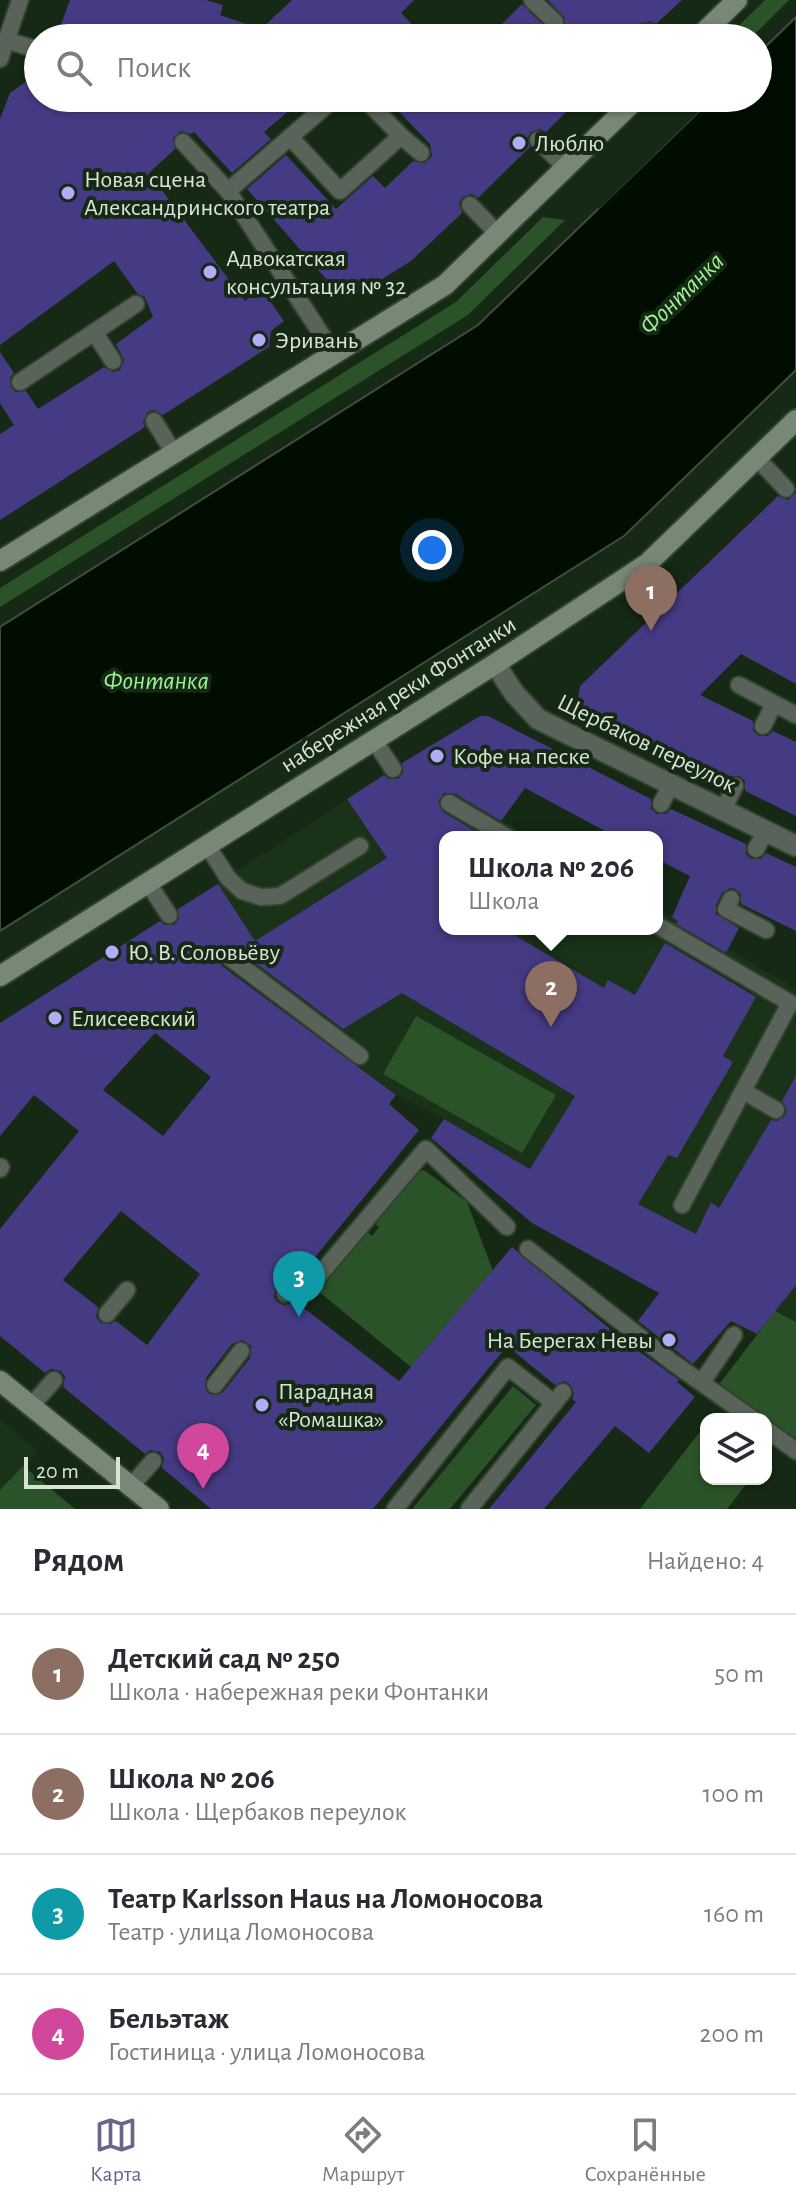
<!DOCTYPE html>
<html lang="ru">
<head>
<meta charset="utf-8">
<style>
  :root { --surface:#fff; --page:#f2f2f3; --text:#2b2b33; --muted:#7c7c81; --line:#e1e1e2; --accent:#67668d }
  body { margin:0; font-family:"Alegreya Sans",sans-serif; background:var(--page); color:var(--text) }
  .controls { position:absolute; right:24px; bottom:24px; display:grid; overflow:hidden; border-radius:16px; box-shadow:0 2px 6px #0004 }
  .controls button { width:72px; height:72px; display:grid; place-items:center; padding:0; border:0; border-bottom:2px solid var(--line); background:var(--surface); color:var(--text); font:40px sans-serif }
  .scale { position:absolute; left:24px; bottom:20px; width:96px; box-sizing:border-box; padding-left:8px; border:4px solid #d7e4d6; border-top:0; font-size:22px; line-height:28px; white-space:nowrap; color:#d7e4d6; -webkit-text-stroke:6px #152914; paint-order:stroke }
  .you { position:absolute; left:432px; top:550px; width:28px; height:28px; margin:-20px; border:6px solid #fff; border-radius:50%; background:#1a73e8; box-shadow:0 0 0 12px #1a73e833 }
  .badge { display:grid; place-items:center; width:52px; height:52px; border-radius:50%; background:var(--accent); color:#fff; font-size:26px; font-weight:700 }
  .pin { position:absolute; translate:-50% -66px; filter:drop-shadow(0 2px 4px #0008) }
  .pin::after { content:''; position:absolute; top:42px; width:28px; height:24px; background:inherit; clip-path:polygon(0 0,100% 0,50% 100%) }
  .popup { position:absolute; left:439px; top:831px; width:224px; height:104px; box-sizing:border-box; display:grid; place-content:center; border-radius:16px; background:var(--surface); filter:drop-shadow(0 2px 6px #0005); font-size:26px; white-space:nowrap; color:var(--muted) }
  .popup b { font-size:30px; color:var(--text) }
  .popup::after { content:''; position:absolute; left:50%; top:100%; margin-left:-16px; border:16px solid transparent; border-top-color:var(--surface) }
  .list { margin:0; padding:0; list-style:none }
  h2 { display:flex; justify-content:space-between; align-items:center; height:104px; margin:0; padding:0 32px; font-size:34px }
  h2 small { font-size:26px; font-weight:400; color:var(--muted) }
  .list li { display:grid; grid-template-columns:52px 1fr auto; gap:24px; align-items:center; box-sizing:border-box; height:120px; padding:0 32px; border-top:2px solid var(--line) }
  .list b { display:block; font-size:30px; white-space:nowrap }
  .list p { margin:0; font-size:26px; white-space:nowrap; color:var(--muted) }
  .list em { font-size:26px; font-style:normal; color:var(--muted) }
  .icon { flex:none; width:44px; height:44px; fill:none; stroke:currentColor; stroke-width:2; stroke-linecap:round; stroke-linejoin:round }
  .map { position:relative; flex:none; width:796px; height:1509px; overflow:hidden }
  .search { position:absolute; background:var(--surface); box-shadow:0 2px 6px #0004; left:24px; right:24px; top:24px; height:88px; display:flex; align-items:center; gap:20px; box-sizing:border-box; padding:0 28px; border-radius:44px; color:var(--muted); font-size:30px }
  .sheet { height:584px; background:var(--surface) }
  nav { display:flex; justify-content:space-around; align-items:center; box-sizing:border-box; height:112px; border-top:2px solid var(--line); background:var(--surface); font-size:22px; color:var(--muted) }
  nav a { display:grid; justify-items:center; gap:4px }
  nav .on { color:var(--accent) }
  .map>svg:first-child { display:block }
  .built { fill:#193218 }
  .green { fill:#2b5329 }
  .water { fill:#000d00; stroke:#404e40; stroke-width:2 }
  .pier { fill:#152914 }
  .building { fill:#453b84; fill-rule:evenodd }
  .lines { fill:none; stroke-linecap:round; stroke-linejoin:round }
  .lane-casing { stroke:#30432f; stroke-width:20 }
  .street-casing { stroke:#30432f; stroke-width:24 }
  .secondary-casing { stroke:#30432f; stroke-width:24 }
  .lane { stroke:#5a6359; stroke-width:16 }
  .street { stroke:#5a6359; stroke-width:20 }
  .secondary { stroke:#788877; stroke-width:20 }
  .poi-dot { fill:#b1adfa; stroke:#152914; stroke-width:3 }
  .labels { text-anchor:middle; stroke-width:8; stroke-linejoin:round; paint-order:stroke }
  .poi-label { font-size:24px; fill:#d7e4d6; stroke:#152914; text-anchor:start }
  .street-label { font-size:24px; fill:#d7e4d6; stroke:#152914 }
  .water-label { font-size:26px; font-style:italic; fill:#9ef499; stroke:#152914 }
</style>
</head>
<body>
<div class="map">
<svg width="796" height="1509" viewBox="0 0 796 1509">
  <rect width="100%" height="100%" fill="#152914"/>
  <g class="built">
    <polygon points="403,763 532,837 445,837 445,929 657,929 657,908 796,989 796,1322 444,1119 396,1095 213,956 160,921"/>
    <polygon points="0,1419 39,1452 24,1466 75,1509 0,1509"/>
  </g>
  <g class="green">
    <polygon points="765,0 789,0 751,38 726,38"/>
    <polygon points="543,217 565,220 468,315 0,607 0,588 456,302"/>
    <polygon points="416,1016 556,1095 522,1153 383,1074"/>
    <polygon points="424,1170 467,1202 493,1271 411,1367 318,1291 318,1286 365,1230 372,1236 379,1227 372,1222 414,1173"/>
    <polygon points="775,1311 796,1322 796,1443 718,1386"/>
    <polygon points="513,1386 536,1405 450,1509 414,1509 413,1508"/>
    <polygon points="702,1429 706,1432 706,1479 750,1479 727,1509 640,1509"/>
    <polygon points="23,1466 75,1509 0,1509 0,1490"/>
  </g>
  <polygon class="water" points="796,17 796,370 624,536 0,931 0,627 478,325 713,98 758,98 758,54"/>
  <polygon class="pier" points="707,98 713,98 599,209 597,206"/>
  <g class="building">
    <polygon points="70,0 206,0 223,5 220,15 261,29 292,0 414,0 401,13 425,38 56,38"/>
    <polygon points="548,0 682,0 656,24 649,21 640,24 637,31 639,38 488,38 522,4 548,30 553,33 562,30 565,18"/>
    <polygon points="38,73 38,98 304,98 264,132 271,139 232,173 194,132 191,134 181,131 173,138 175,149 149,173 245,301 261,288 284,321 271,331 269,347 163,415 154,410 148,412 143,421 145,427 0,520 0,434 14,425 0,403 0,352 14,373 10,378 11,387 16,392 26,391 38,409 104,367 113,372 120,370 124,360 116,344 153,317 145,297 138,294 114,261 0,345 0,119 10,93"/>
    <polygon points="386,98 580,98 546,132 540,129 531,132 527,138 530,147 478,198 472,194 463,197 459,203 462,213 411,261 352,298 341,296 247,189 286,155 336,209 373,176 385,188 413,161 425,163 432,156 430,144"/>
    <polygon points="796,493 796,684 741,654 700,695 753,721 753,731 759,736 768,736 773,731 796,742 796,816 745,791 745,781 739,776 730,776 725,782 576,710 580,686 778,496 788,500"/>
    <path d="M480,716H488L651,799V809L657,814H666L671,809L746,844V854L751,859H761L766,853L796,867V931L741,904V894L735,889L730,888L722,893L716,905V914L739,928L726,953L676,924L678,921L672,917L690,876L657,859V837H616L525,788L501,821L454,793H444L438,802L443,812L485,837H445V929H504L604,988L608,980L635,995L665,943L756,997L723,1056L733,1062L677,1158L668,1155L638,1204L696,1234L711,1202L719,1208L771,1120L777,1121L785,1116L787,1109L782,1101L796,1076V1285L757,1334L731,1321L693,1364L638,1321L659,1293L532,1223L431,1138L444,1119L530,1169L575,1096L402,993L343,1029L236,948L225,947L218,955L222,966L396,1095L389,1104L419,1130L298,1278L276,1287L274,1297L277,1302L284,1305L296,1302L399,1381L512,1247L623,1340L679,1380L677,1382L695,1397L649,1453L615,1426L544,1509H489L576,1402L572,1399L574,1393L570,1384L564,1381L555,1385L507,1346L373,1509H211L162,1468L164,1458L160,1452L150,1450L145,1454L63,1387L65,1377L61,1371L51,1369L45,1373L0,1336V1229L79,1131L34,1095L0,1136V1023L160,921L165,925H174L179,919L178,909L218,884L255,941L387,858L347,799L384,775L389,779H398L403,773L402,763ZM155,1033L211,1077L163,1136L103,1090ZM121,1211L200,1274L147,1345L116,1321L110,1324L101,1323L96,1317L98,1307L63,1280ZM242,1340L251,1346L250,1358L223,1392L218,1395L209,1394L205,1388L206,1378L232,1344Z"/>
  </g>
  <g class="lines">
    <defs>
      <g id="lane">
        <polyline points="532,0 555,22"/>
        <polyline points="648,32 655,38"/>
        <polyline points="6,40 38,50"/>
        <polyline points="0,59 20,0"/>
        <polyline points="401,136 421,153"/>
        <polyline points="290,137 340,191 401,136 364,98"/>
        <polyline points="538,140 566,168"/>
        <polyline points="183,142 228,191 335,355"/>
        <polyline points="228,191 335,98"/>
        <polyline points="470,205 498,234"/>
        <polyline points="94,332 113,361"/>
        <polyline points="20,382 136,304"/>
        <polyline points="154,421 174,453"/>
        <polyline points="757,458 786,489"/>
        <polyline points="739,685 796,715"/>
        <polyline points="763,726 774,704"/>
        <polyline points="374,740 393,769"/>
        <polyline points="449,803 507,837"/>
        <polyline points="661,804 671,785"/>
        <polyline points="723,810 735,786"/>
        <polyline points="207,845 228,878 242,891 261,897 280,896 360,846"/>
        <polyline points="756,849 766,831"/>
        <polyline points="148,883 169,915"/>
        <polyline points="731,899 726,909 766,930"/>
        <polyline points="657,925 790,1003 682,1205"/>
        <polyline points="229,957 360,1056"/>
        <polyline points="743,1091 776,1110"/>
        <polyline points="0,1169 1,1167"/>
        <polyline points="528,1249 672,1362 753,1419"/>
        <polyline points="285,1294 311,1285 426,1149 507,1227"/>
        <polyline points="107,1314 127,1290"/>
        <polyline points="702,1382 734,1335"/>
        <polyline points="215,1385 241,1351"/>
        <polyline points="31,1406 54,1380"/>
        <polyline points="766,1429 796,1451"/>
        <polyline points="131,1486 153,1461"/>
        <polyline points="395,1509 508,1367 554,1403"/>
        <polyline points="469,1509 563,1392"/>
      </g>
      <polyline id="street" points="495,664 514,693 538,719 796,846"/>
      <g id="secondary">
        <polyline points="698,38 737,0"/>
        <polyline points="0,561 445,285 637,98"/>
        <polyline points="0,976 495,664 648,563 796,420"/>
        <polyline points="0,1381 159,1509"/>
      </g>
    </defs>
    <use href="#lane" class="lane-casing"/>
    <use href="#street" class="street-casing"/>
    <use href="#secondary" class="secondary-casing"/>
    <use href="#lane" class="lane"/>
    <use href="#street" class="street"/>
    <use href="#secondary" class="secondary"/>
  </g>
  <g class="poi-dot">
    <circle cx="519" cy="143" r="8"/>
    <circle cx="68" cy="193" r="8"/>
    <circle cx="210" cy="272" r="8"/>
    <circle cx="259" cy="340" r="8"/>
    <circle cx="437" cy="756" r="8"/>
    <circle cx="112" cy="952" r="8"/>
    <circle cx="55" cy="1018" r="8"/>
    <circle cx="669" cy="1340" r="8"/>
    <circle cx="262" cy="1405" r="8"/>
  </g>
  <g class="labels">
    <g class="poi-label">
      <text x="535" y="151">Люблю</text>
      <text x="84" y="187">Новая сцена<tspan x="84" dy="28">Александринского театра</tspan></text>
      <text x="226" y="266">Адвокатская<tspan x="226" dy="28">консультация № 32</tspan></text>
      <text x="275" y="348">Эривань</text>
      <text x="453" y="764">Кофе на песке</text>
      <text x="128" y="960">Ю. В. Соловьёву</text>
      <text x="71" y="1026">Елисеевский</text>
      <text x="653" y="1348" text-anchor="end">На Берегах Невы</text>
      <text x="278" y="1399">Парадная<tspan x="278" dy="28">«Ромашка»</tspan></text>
    </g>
    <g class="street-label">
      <text transform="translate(398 694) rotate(-32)" y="8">набережная реки Фонтанки</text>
      <text transform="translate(647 743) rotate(26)" y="8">Щербаков переулок</text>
    </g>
    <g class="water-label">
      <text transform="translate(681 293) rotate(-44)" y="9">Фонтанка</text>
      <text x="156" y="689">Фонтанка</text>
    </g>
  </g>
</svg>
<div class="controls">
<button><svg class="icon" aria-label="layers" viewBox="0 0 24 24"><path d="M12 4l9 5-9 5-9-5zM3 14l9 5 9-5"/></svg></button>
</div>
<div class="scale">20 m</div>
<div class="you"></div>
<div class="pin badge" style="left:651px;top:631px;background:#8d6e63">1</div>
<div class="pin badge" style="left:551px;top:1027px;background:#8d6e63">2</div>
<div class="popup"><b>Школа № 206</b>Школа</div>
<div class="pin badge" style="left:299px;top:1317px;background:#0f9aa8">3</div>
<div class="pin badge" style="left:203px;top:1489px;background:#d1479c">4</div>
<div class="search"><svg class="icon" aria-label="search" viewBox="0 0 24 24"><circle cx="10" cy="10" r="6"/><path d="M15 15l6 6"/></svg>Поиск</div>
</div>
<section class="sheet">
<h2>Рядом<small>Найдено: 4</small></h2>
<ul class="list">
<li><span class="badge" style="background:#8d6e63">1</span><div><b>Детский сад № 250</b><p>Школа · набережная реки Фонтанки</p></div><em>50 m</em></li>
<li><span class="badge" style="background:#8d6e63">2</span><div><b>Школа № 206</b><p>Школа · Щербаков переулок</p></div><em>100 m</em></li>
<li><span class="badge" style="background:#0f9aa8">3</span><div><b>Театр Karlsson Haus на Ломоносова</b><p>Театр · улица Ломоносова</p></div><em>160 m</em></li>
<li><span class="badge" style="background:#d1479c">4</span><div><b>Бельэтаж</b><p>Гостиница · улица Ломоносова</p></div><em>200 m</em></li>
</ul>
</section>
<nav>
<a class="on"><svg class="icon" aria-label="map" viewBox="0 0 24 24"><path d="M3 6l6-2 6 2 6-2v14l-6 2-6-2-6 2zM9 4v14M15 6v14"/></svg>Карта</a>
<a><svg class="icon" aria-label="directions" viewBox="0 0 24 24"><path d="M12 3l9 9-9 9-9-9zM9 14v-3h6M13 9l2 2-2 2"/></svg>Маршрут</a>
<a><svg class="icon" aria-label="saved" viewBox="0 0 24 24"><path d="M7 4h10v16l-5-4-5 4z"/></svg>Сохранённые</a>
</nav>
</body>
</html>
